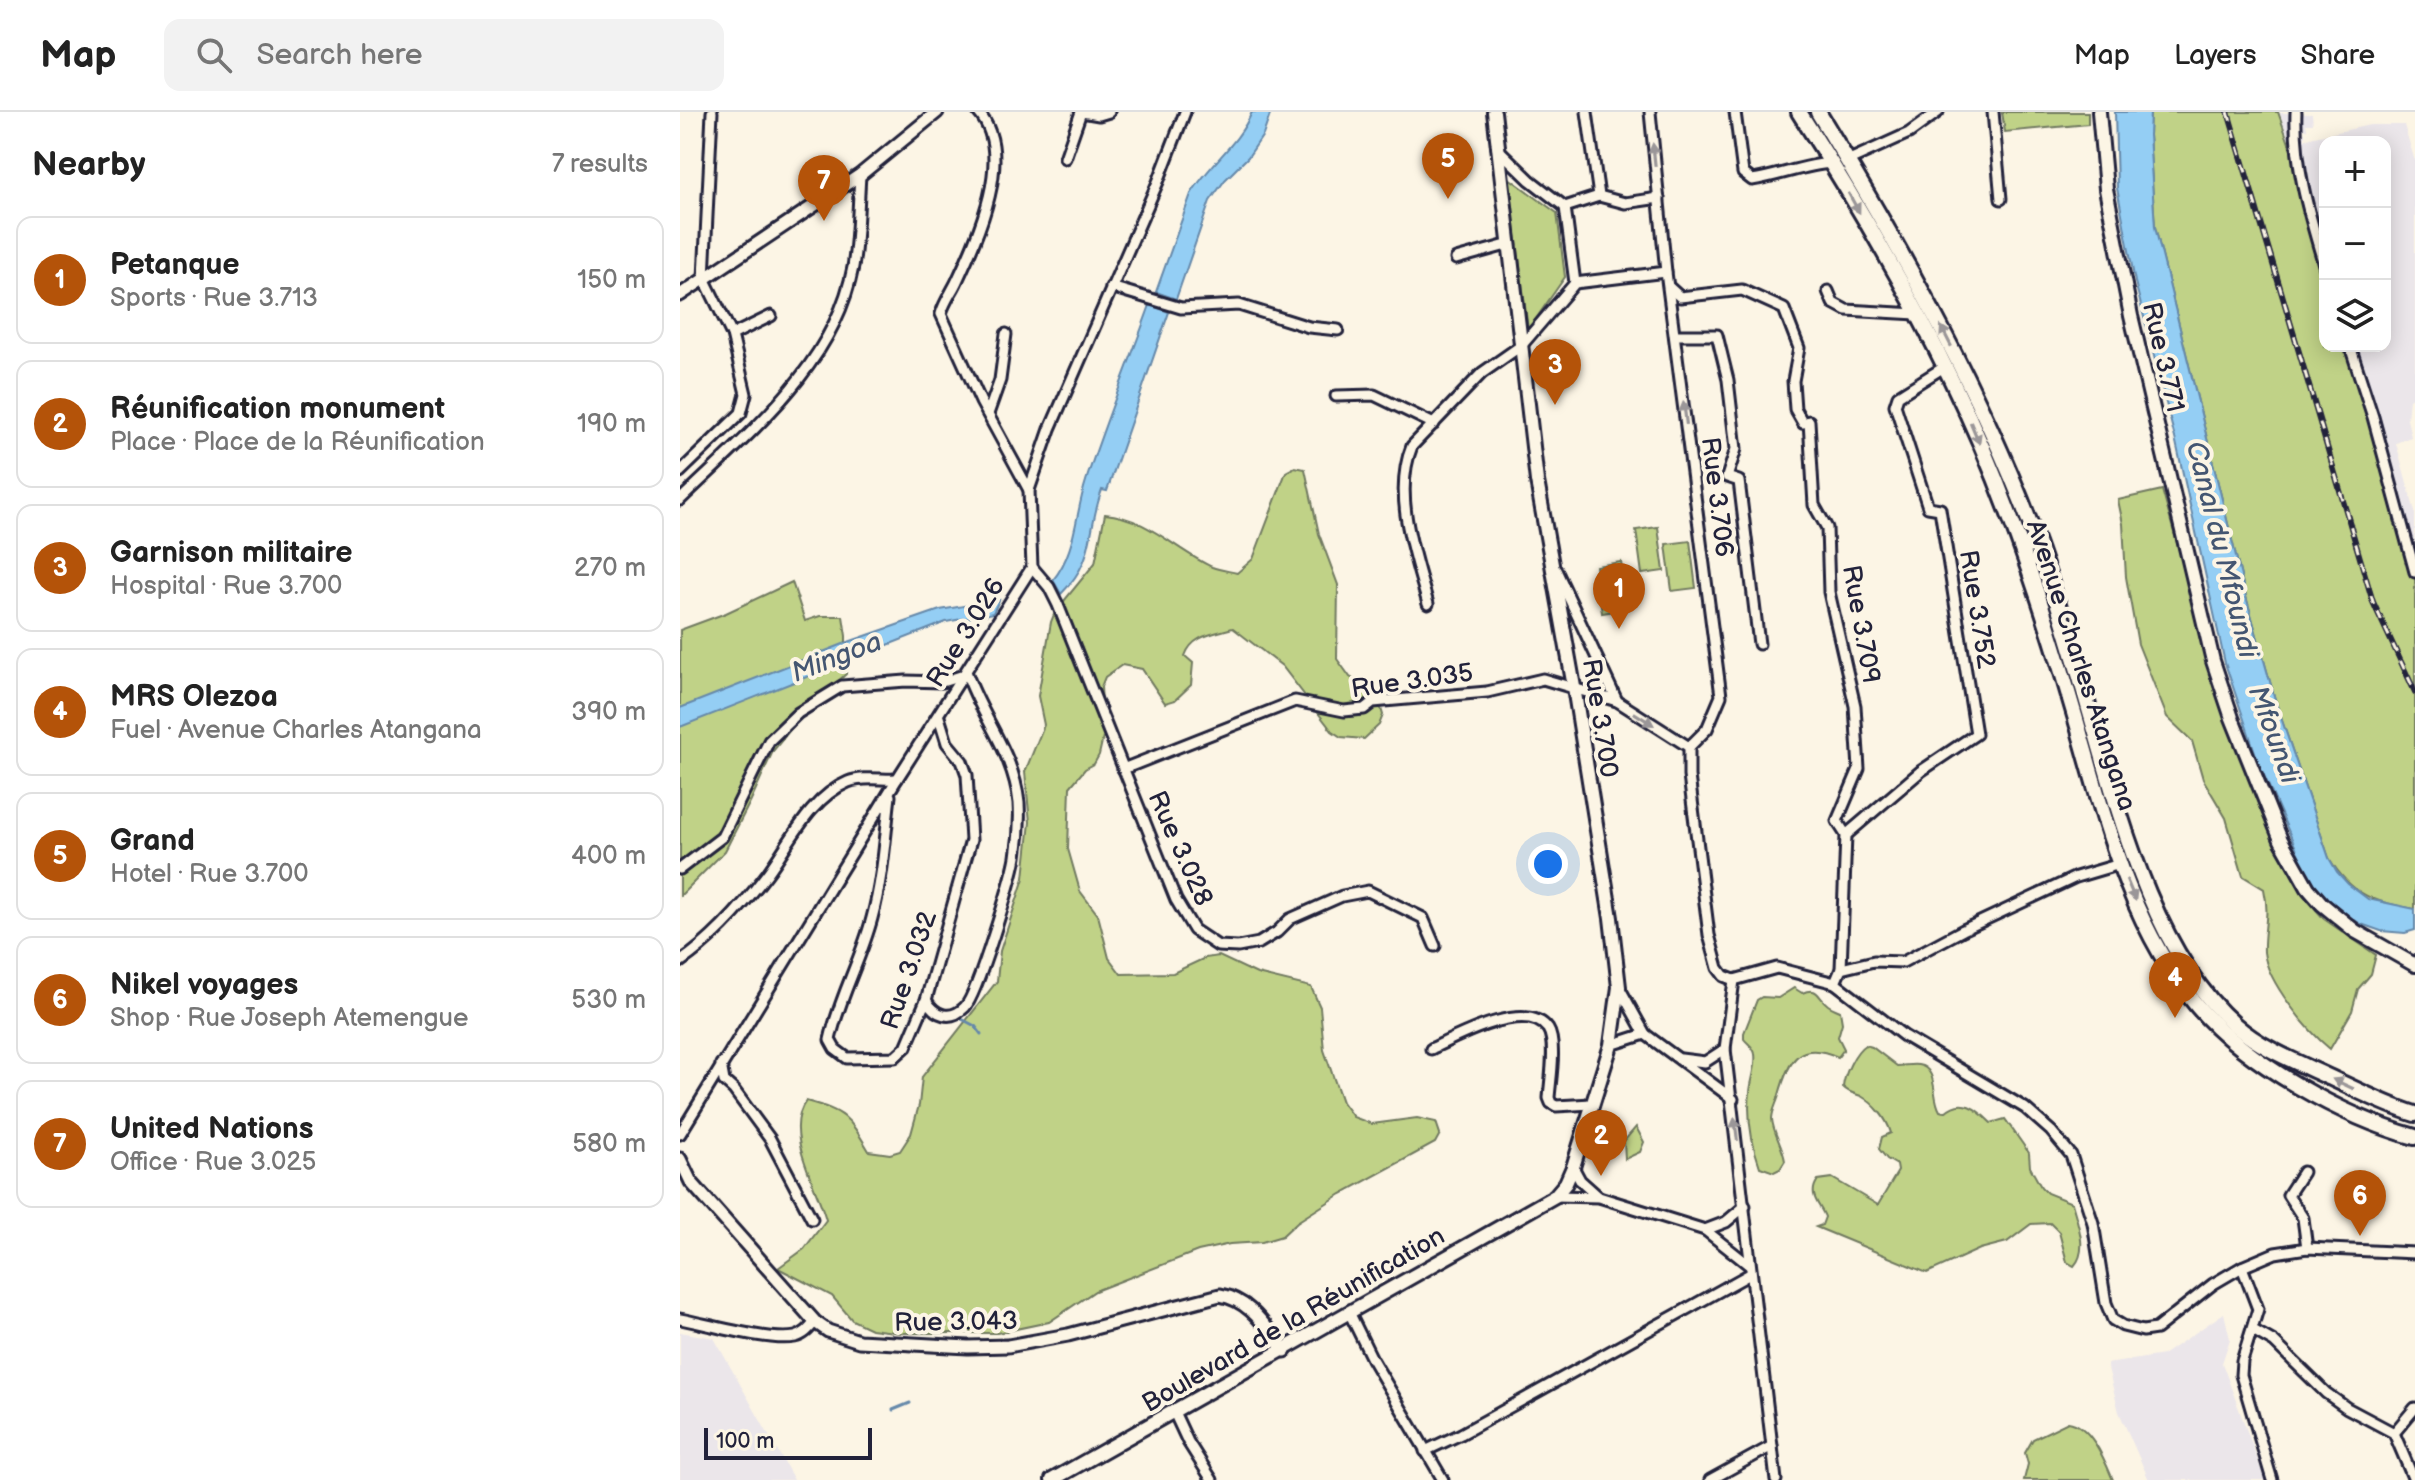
<!DOCTYPE html>
<html lang="en">
<head>
<meta charset="utf-8">
<style>
  :root { --surface:#fff; --page:#f2f2f2; --text:#222; --muted:#767676; --line:#e0e0e0; --accent:#b45309 }
  body { margin:0; font-family:"Balsamiq Sans",sans-serif; background:var(--page); color:var(--text) }
  .controls { position:absolute; right:24px; top:24px; display:grid; overflow:hidden; border-radius:16px; box-shadow:0 4px 20px #0003 }
  .controls button { width:72px; height:72px; display:grid; place-items:center; padding:0; border:0; border-bottom:2px solid var(--line); background:var(--surface); color:var(--text); font:40px sans-serif }
  .scale { position:absolute; left:24px; bottom:20px; width:168px; box-sizing:border-box; padding-left:8px; border:4px solid #22223b; border-top:0; font-size:22px; line-height:28px; white-space:nowrap; color:#22223b; -webkit-text-stroke:6px #fcf5e5; paint-order:stroke }
  .you { position:absolute; left:868px; top:752px; width:28px; height:28px; margin:-20px; border:6px solid #fff; border-radius:50%; background:#1a73e8; box-shadow:0 0 0 12px #1a73e833 }
  .badge { display:grid; place-items:center; width:52px; height:52px; border-radius:50%; background:var(--accent); color:#fff; font-size:26px; font-weight:700 }
  .pin { position:absolute; translate:-50% -66px; filter:drop-shadow(0 2px 4px #0008) }
  .pin::after { content:''; position:absolute; top:42px; width:28px; height:24px; background:inherit; clip-path:polygon(0 0,100% 0,50% 100%) }
  .list { margin:0; padding:0; list-style:none }
  h2 { display:flex; justify-content:space-between; align-items:center; height:104px; margin:0; padding:0 32px; font-size:34px }
  h2 small { font-size:26px; font-weight:400; color:var(--muted) }
  .list li { display:grid; grid-template-columns:52px 1fr auto; gap:24px; align-items:center; box-sizing:border-box; height:128px; margin:0 16px 16px; padding:0 16px; border:2px solid var(--line); border-radius:16px }
  .list b { display:block; font-size:30px; white-space:nowrap }
  .list p { margin:0; font-size:26px; white-space:nowrap; color:var(--muted) }
  .list em { font-size:26px; font-style:normal; color:var(--muted) }
  .icon { flex:none; width:44px; height:44px; fill:none; stroke:currentColor; stroke-width:2; stroke-linecap:round; stroke-linejoin:round }
  .map { position:relative; flex:none; width:1735px; height:1368px; overflow:hidden }
  header { display:flex; align-items:center; gap:48px; box-sizing:border-box; height:112px; padding:0 40px; background:var(--surface); border-bottom:2px solid var(--line) }
  header strong { font-size:38px }
  nav { display:flex; gap:44px; margin-inline-start:auto; font-size:28px }
  .search { width:560px; height:72px; background:var(--page); display:flex; align-items:center; gap:20px; box-sizing:border-box; padding:0 28px; border-radius:16px; color:var(--muted); font-size:30px }
  main { display:flex }
  aside { flex:1; background:var(--surface) }
  .map>svg:first-child { display:block }
  .built { fill:#ebe6ea }
  .green { fill:#c0d287; stroke:#717a61; stroke-width:2 }
  .water { fill:#94cef4; stroke:#6689aa; stroke-width:2 }
  .lines { fill:none; stroke-linecap:round; stroke-linejoin:round }
  .stream { stroke:#6689aa; stroke-width:3 }
  .minor-casing { stroke:#22223b; stroke-width:15 }
  .tertiary-casing { stroke:#22223b; stroke-width:17 }
  .secondary-casing { stroke:#22223b; stroke-width:18 }
  .primary-casing { stroke:#22223b; stroke-width:20 }
  .minor { stroke:#fcf5e5; stroke-width:9 }
  .tertiary { stroke:#fcf5e5; stroke-width:11 }
  .secondary { stroke:#fcf5e5; stroke-width:12 }
  .primary { stroke:#fcf5e5; stroke-width:14 }
  .rail-casing { stroke:#22223b; stroke-width:6 }
  .rail { stroke:#fcf5e5; stroke-width:3; stroke-dasharray:9; stroke-linecap:butt }
  .oneway { fill:#9a9698 }
  .labels { text-anchor:middle; stroke-width:8; stroke-linejoin:round; paint-order:stroke }
  .street-label { font-size:26px; fill:#22223b; stroke:#fcf5e5 }
  .water-label { font-size:28px; font-style:italic; fill:#445672; stroke:#fcf5e5 }
</style>
</head>
<body>
<header>
<strong>Map</strong>
<div class="search"><svg class="icon" aria-label="search" viewBox="0 0 24 24"><circle cx="10" cy="10" r="6"/><path d="M15 15l6 6"/></svg>Search here</div>
<nav><a>Map</a><a>Layers</a><a>Share</a></nav>
</header>
<main>
<aside>
<h2>Nearby<small>7 results</small></h2>
<ul class="list">
<li><span class="badge">1</span><div><b>Petanque</b><p>Sports · Rue 3.713</p></div><em>150 m</em></li>
<li><span class="badge">2</span><div><b>Réunification monument</b><p>Place · Place de la Réunification</p></div><em>190 m</em></li>
<li><span class="badge">3</span><div><b>Garnison militaire</b><p>Hospital · Rue 3.700</p></div><em>270 m</em></li>
<li><span class="badge">4</span><div><b>MRS Olezoa</b><p>Fuel · Avenue Charles Atangana</p></div><em>390 m</em></li>
<li><span class="badge">5</span><div><b>Grand</b><p>Hotel · Rue 3.700</p></div><em>400 m</em></li>
<li><span class="badge">6</span><div><b>Nikel voyages</b><p>Shop · Rue Joseph Atemengue</p></div><em>530 m</em></li>
<li><span class="badge">7</span><div><b>United Nations</b><p>Office · Rue 3.025</p></div><em>580 m</em></li>
</ul>
</aside>
<div class="map">
<svg width="1735" height="1368" viewBox="0 0 1735 1368">
  <rect width="100%" height="100%" fill="#fcf5e5"/>
  <filter id="ink" filterUnits="userSpaceOnUse"><feTurbulence type="fractalNoise" baseFrequency=".0125" numOctaves="2"/><feDisplacementMap in="SourceGraphic" scale="16" xChannelSelector="R" yChannelSelector="G"/><feConvolveMatrix kernelMatrix="1 2 1 2 8 2 1 2 1" color-interpolation-filters="sRGB"/></filter>
  <g filter="url(#ink)">
    <g class="built">
      <polygon points="1580,0 1632,2 1633,12 1626,12 1627,17 1621,18 1621,21 1625,21 1625,27 1690,13 1724,13 1735,49 1735,283 1729,287 1727,307 1731,325 1716,331 1735,400 1735,484 1661,234 1705,234 1705,30 1645,30 1645,178"/>
      <polygon points="1544,1201 1550,1227 1542,1251 1585,1368 1469,1368 1439,1300 1427,1252 1483,1243"/>
      <polygon points="0,1220 34,1226 114,1368 0,1368"/>
    </g>
    <g class="green">
      <polygon points="1322,0 1408,0 1408,12 1325,20"/>
      <path d="M1470,0H1598L1645,134V234H1676C1692,310 1703,389 1735,460V797C1694,790 1672,784 1649,746L1596,591L1565,481L1475,115L1469,23Z"/>
      <polygon points="829,66 877,101 885,165 848,218"/>
      <path d="M615,355L625,357L639,422L658,473L657,547L670,565L688,576L700,593L703,603L699,613L684,627L661,625L652,619L602,554L553,516C533,522 512,523 505,544L513,551L511,573L495,588L485,591L462,557L442,553L425,565L421,575L424,621L419,643L414,652L405,657L390,675L388,737L400,779L418,803L429,846L441,862L493,861L525,846L539,844L577,862L631,875L640,895L644,938L662,990L673,1005L692,1012L737,1006L756,1010L760,1022L755,1031L661,1082L617,1110L602,1124L582,1130L550,1132L518,1139L415,1179L369,1210L317,1221H222L191,1217L172,1208L152,1184L98,1156L124,1137L146,1108C138,1075 102,1021 126,989C166,1000 168,1004 189,1039L210,1042L220,1039L231,1022L239,993L242,965L317,869L320,839L344,766L350,710L345,660L364,613L358,584L371,510L375,500L415,451L425,402C466,405 497,439 532,455C540,458 549,459 557,461L573,447L606,360Z"/>
      <path d="M1482,378L1541,587L1593,725L1623,783L1644,807L1696,843L1691,862L1678,877L1672,899L1650,937C1628,919 1587,870 1584,840C1583,816 1590,804 1584,777L1563,764L1546,706L1523,667L1512,629L1487,605L1458,532L1446,465L1443,412L1438,388Z"/>
      <polygon points="978,415 984,459 962,462 956,418"/>
      <polygon points="1010,429 1016,476 992,479 986,432"/>
      <polygon points="941,450 948,497 922,501 916,454"/>
      <polygon points="112,470 125,509 140,504 163,504 166,524 166,562 126,598 93,639 71,688 45,739 0,784 0,518 46,501"/>
      <path d="M1114,876L1122,881C1139,874 1137,885 1148,893C1152,896 1156,897 1160,899L1162,911L1158,925L1164,937L1158,945C1119,928 1109,947 1099,983C1097,991 1092,999 1092,1007C1093,1021 1103,1035 1105,1049L1100,1057L1094,1060L1080,1055C1071,1030 1067,1006 1070,980C1071,968 1077,954 1075,942C1074,935 1068,932 1064,927V921L1077,888L1082,885L1098,886Z"/>
      <path d="M1185,933L1192,935L1217,954C1224,954 1231,952 1238,953C1259,956 1251,985 1260,999L1265,1000C1282,984 1297,997 1311,1011L1325,1007L1349,1041L1350,1055L1361,1075L1367,1081L1392,1091C1397,1110 1409,1138 1394,1154L1387,1150L1379,1120L1370,1111L1351,1112L1327,1130L1300,1137L1247,1161L1136,1115L1142,1113L1145,1105C1140,1092 1127,1083 1138,1068L1152,1066L1198,1093L1218,1059L1217,1053L1207,1047L1199,1037L1202,1025L1211,1021C1207,1007 1195,992 1181,984C1173,981 1169,981 1163,975C1164,963 1175,939 1185,933Z"/>
      <polygon points="956,1015 964,1030 960,1040 945,1047 944,1029"/>
      <path d="M1388,1310C1411,1313 1425,1349 1433,1368H1344L1348,1352L1345,1341L1353,1327Z"/>
    </g>
    <g class="water">
      <path d="M572,0H591L583,23L568,45L545,68L530,89L496,187L476,180L511,82C529,52 558,33 572,0Z"/>
      <polygon points="1435,0 1470,0 1469,23 1475,115 1565,481 1596,591 1649,746 1657,760 1668,772 1688,787 1735,797 1735,818 1725,821 1701,819 1681,812 1652,794 1642,784 1626,759 1579,652 1545,551 1496,330 1455,170 1437,76"/>
      <path d="M470,193L489,200L427,379L422,378C406,421 417,446 381,482L373,468C396,440 395,403 406,369C425,310 449,252 470,193Z"/>
      <polygon points="319,488 313,501 266,510 0,615 0,596 171,529 260,498"/>
    </g>
    <g class="lines">
      <g class="stream">
        <polyline points="276,904 295,914 301,922"/>
        <polyline points="213,1298 230,1291"/>
      </g>
      <defs>
        <g id="minor">
          <path d="M298,0C336,42 297,126 277,169C272,180 264,190 261,202L301,290L349,378"/>
          <polyline points="402,0 419,3 429,0"/>
          <polyline points="907,0 919,84"/>
          <path d="M1055,0L1063,61L1072,68C1099,64 1124,53 1151,51"/>
          <polyline points="1313,0 1321,87"/>
          <path d="M1616,0C1614,54 1630,105 1645,156"/>
          <polyline points="817,36 850,68 885,95 919,84 945,91 979,86"/>
          <polyline points="385,46 401,0"/>
          <polyline points="1167,49 1229,21 1258,0"/>
          <polyline points="885,95 895,171"/>
          <polyline points="776,147 830,132"/>
          <polyline points="431,175 501,196 559,193 629,215 658,218"/>
          <polyline points="989,175 1000,185 1062,178 1104,197 1119,236 1113,269 1115,297 1123,311 1129,309 1134,393 1147,416 1149,480 1175,594 1179,657 1157,709 1166,723 1161,857 1155,871"/>
          <polyline points="1148,179 1153,191 1166,198 1237,202"/>
          <polyline points="52,223 91,204"/>
          <polyline points="995,223 1037,223 1048,268 1056,337 1047,365 1059,369 1079,532"/>
          <polyline points="1670,234 1693,305 1735,460"/>
          <polyline points="656,284 694,283 754,312"/>
          <polyline points="308,302 320,268 326,222"/>
          <polyline points="0,360 61,301 66,282 52,223 24,166 32,0"/>
          <path d="M0,388C68,322 155,253 173,155C178,125 178,93 180,63"/>
          <polyline points="352,455 369,475 378,493 496,788 514,818 538,834 558,835 579,831 597,820 610,807 662,784 688,779 743,806 755,834"/>
          <polyline points="876,458 937,589"/>
          <path d="M748,492C735,444 712,383 732,334L802,261L842,233L895,171L986,160"/>
          <polyline points="1009,635 1009,664 1029,823 1038,856 1044,864 1054,868"/>
          <polyline points="443,657 615,589 664,599 684,597 693,590 807,580 863,567 937,589 1009,635 1027,617 1041,584 986,160 970,0"/>
          <path d="M210,684C205,725 203,766 192,806C181,848 159,886 150,928L155,937L167,946L215,945L226,935L246,888L291,728L287,663L282,649L267,631L259,605"/>
          <polyline points="1166,723 1241,659 1296,622 1260,397 1248,395 1215,293 1218,284 1264,255"/>
          <path d="M0,757L42,725L89,629L118,601L162,574L226,569L262,570L287,562C302,606 334,641 339,691C340,709 339,727 336,745C332,767 297,883 285,895C270,910 255,903 246,888"/>
          <path d="M0,850C34,827 62,795 87,762C110,731 130,686 168,670C182,664 202,668 217,667"/>
          <polyline points="1161,857 1194,849 1223,850 1283,818 1396,765 1440,752"/>
          <polyline points="939,875 965,922 1053,987"/>
          <polyline points="931,933 965,922"/>
          <path d="M751,937C774,926 847,886 868,917C877,931 870,970 869,986L871,991L876,994L912,992"/>
          <polyline points="1001,947 1025,950 1045,937"/>
          <polyline points="41,952 44,969 54,978 90,1027 132,1107"/>
          <polyline points="0,1022 217,667 352,455 349,378 370,317 478,70 505,0"/>
          <polyline points="893,1055 900,1068 919,1085 1025,1118 1046,1110 1065,1094"/>
          <polyline points="1623,1060 1608,1083 1623,1106 1627,1136"/>
          <polyline points="875,1084 919,1085"/>
          <polyline points="1025,1118 1069,1153"/>
          <polyline points="1562,1155 1578,1197 1562,1249 1561,1263 1592,1368"/>
          <polyline points="669,1200 692,1247 763,1368"/>
          <path d="M0,1207C27,1212 90,1230 115,1225C124,1223 129,1217 135,1210"/>
          <polyline points="1573,1218 1594,1230 1646,1281 1667,1296 1714,1321 1734,1368"/>
          <polyline points="494,1300 508,1330 532,1368"/>
          <polyline points="1714,1321 1735,1296"/>
          <polyline points="745,1339 781,1322 1070,1162"/>
          <polyline points="1030,1368 1092,1334"/>
          <polyline points="1096,1368 1045,937 1054,868 1097,856 1155,871 1224,924 1345,996 1371,1019 1391,1043 1413,1111 1426,1191 1433,1208 1443,1214 1463,1219 1476,1217 1533,1172 1562,1155 1595,1141 1627,1136 1735,1141"/>
        </g>
        <g id="tertiary">
          <polyline points="0,183 180,63 257,0"/>
          <path d="M0,1047L11,1070L135,1210L148,1219L179,1229L288,1235L328,1234L388,1223L540,1183C571,1188 586,1216 605,1239"/>
        </g>
        <g id="secondary">
          <polyline points="1419,0 1426,77 1451,204 1533,549 1552,606 1601,728 1628,776 1642,792 1675,819 1735,853"/>
          <polyline points="372,1368 875,1084 886,1071 893,1055 931,933 939,875 931,806 894,575 857,369 814,0"/>
        </g>
        <g id="primary">
          <path d="M1119,0C1198,123 1276,260 1327,397C1353,465 1375,535 1395,604C1424,704 1449,814 1518,895C1567,952 1663,1005 1735,1025"/>
          <path d="M1138,0C1214,125 1286,252 1341,388C1368,456 1389,527 1409,597C1438,697 1473,842 1555,913C1582,937 1619,951 1651,966C1679,979 1706,993 1735,1002"/>
        </g>
      </defs>
      <use href="#minor" class="minor-casing"/>
      <use href="#tertiary" class="tertiary-casing"/>
      <use href="#secondary" class="secondary-casing"/>
      <use href="#primary" class="primary-casing"/>
      <use href="#minor" class="minor"/>
      <use href="#tertiary" class="tertiary"/>
      <use href="#secondary" class="secondary"/>
      <use href="#primary" class="primary"/>
      <defs>
        <polyline id="rail" points="1548,0 1693,490 1735,580"/>
      </defs>
      <use href="#rail" class="rail-casing"/>
      <use href="#rail" class="rail"/>
    </g>
    <defs><path id="oneway-solid" d="M-6-.8H1V-3.2L6.5 0L1 3.2V.8H-6Z" transform="scale(2)"/></defs>
    <g class="oneway">
      <use href="#oneway-solid" transform="translate(974 43) rotate(-96)"/>
      <use href="#oneway-solid" transform="translate(1174 91) rotate(61)"/>
      <use href="#oneway-solid" transform="translate(1266 224) rotate(-117)"/>
      <use href="#oneway-solid" transform="translate(1005 301) rotate(-97)"/>
      <use href="#oneway-solid" transform="translate(1295 321) rotate(67)"/>
      <use href="#oneway-solid" transform="translate(964 607) rotate(32)"/>
      <use href="#oneway-solid" transform="translate(1451 778) rotate(67)"/>
      <use href="#oneway-solid" transform="translate(1663 972) rotate(-155)"/>
      <use href="#oneway-solid" transform="translate(1056 1017) rotate(-97)"/>
    </g>
  </g>
  <g class="labels">
    <g class="street-label">
      <text transform="translate(1484 245) rotate(77)" y="9">Rue 3.771</text>
      <text transform="translate(1038 385) rotate(83)" y="9">Rue 3.706</text>
      <text transform="translate(1298 497) rotate(81)" y="9">Rue 3.752</text>
      <text transform="translate(1182 512) rotate(80)" y="9">Rue 3.709</text>
      <text transform="translate(285 520) rotate(-58)" y="9">Rue 3.026</text>
      <text transform="translate(1402 553) rotate(72)" y="9">Avenue Charles Atangana</text>
      <text transform="translate(732 568) rotate(-8)" y="9">Rue 3.035</text>
      <text transform="translate(921 606) rotate(81)" y="9">Rue 3.700</text>
      <text transform="translate(501 736) rotate(66)" y="9">Rue 3.028</text>
      <text transform="translate(228 858) rotate(-71)" y="9">Rue 3.032</text>
      <text transform="translate(613 1207) rotate(-30)" y="9">Boulevard de la Réunification</text>
      <text transform="translate(276 1209) rotate(-1)" y="9">Rue 3.043</text>
    </g>
    <g class="water-label">
      <text transform="translate(1543 437) rotate(76)" y="10">Canal du Mfoundi</text>
      <text transform="translate(156 544) rotate(-21)" y="10">Mingoa</text>
      <text transform="translate(1595 622) rotate(70)" y="10">Mfoundi</text>
    </g>
  </g>
</svg>
<div class="controls">
<button>+</button>
<button>−</button>
<button><svg class="icon" aria-label="layers" viewBox="0 0 24 24"><path d="M12 4l9 5-9 5-9-5zM3 14l9 5 9-5"/></svg></button>
</div>
<div class="scale">100 m</div>
<div class="you"></div>
<div class="pin badge" style="left:939px;top:517px">1</div>
<div class="pin badge" style="left:921px;top:1064px">2</div>
<div class="pin badge" style="left:875px;top:293px">3</div>
<div class="pin badge" style="left:1495px;top:906px">4</div>
<div class="pin badge" style="left:768px;top:87px">5</div>
<div class="pin badge" style="left:1680px;top:1124px">6</div>
<div class="pin badge" style="left:144px;top:109px">7</div>
</div>
</main>
</body>
</html>
